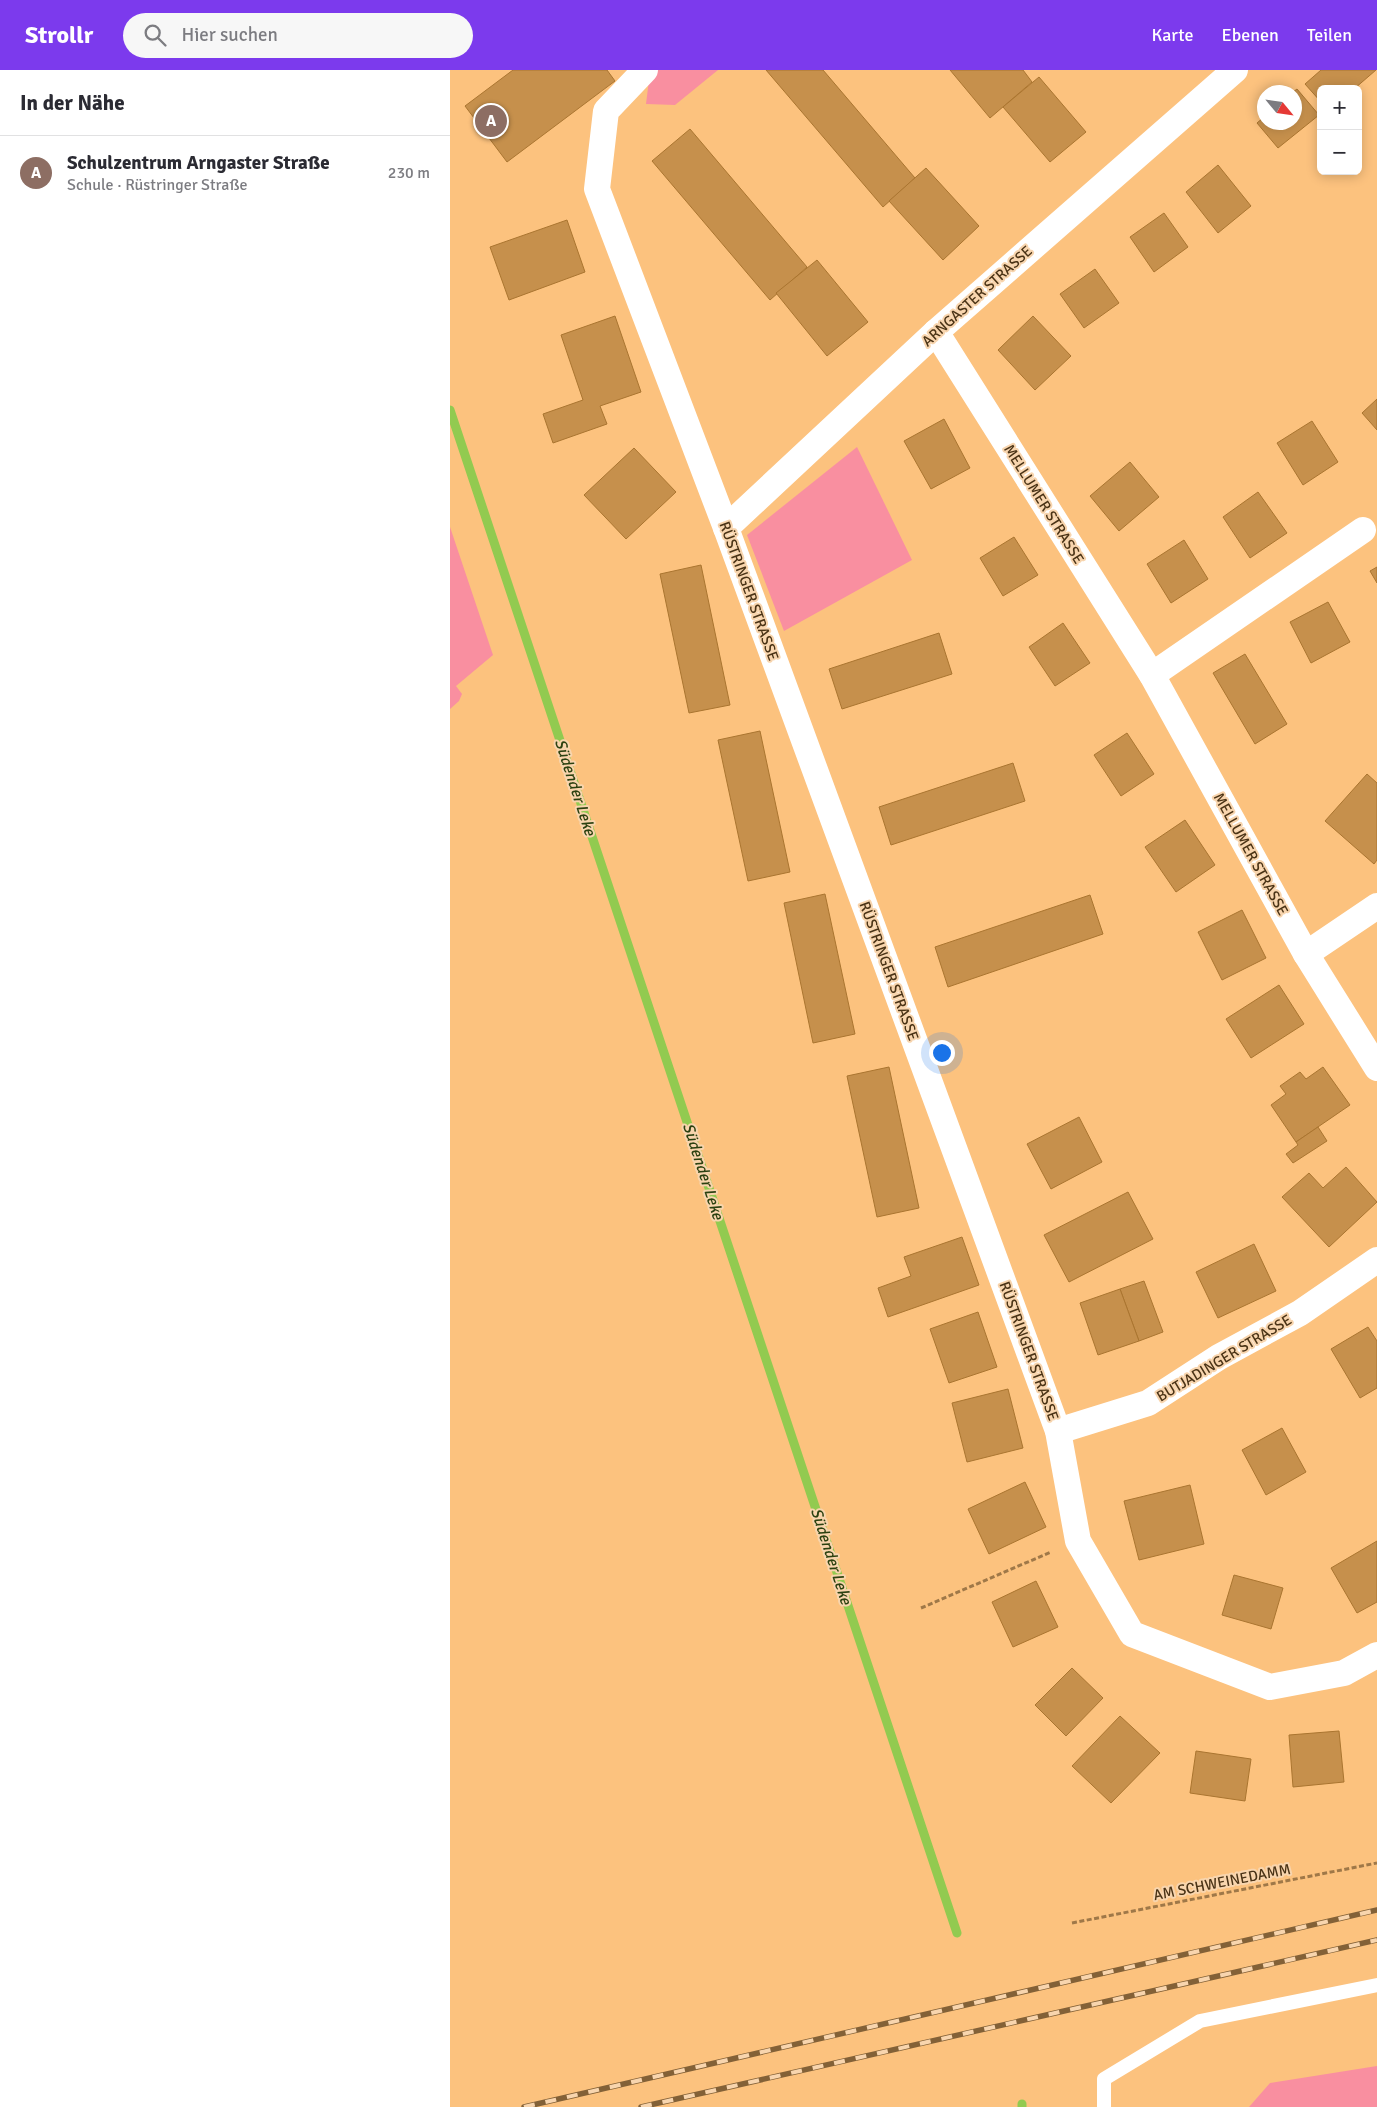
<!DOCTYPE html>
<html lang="de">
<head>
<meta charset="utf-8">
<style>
  :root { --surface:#fff; --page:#f7f7f7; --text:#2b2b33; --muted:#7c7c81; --line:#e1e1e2; --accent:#7c3aed }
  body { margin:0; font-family:Signika,sans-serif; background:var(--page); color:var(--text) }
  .controls { position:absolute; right:15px; top:15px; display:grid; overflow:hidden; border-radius:8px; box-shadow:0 2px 12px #0003 }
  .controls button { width:45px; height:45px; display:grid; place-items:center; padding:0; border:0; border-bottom:1px solid var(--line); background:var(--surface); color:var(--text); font:25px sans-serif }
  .compass { position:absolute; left:807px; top:15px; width:45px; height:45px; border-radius:50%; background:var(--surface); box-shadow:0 2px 12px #0003; rotate:119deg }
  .you { position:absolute; left:491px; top:982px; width:18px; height:18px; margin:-12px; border:4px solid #fff; border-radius:50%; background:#1a73e8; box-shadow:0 0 0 8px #1a73e833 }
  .badge { display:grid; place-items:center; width:32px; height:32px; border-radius:50%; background:var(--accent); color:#fff; font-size:16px; font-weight:700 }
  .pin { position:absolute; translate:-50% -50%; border:2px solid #fff; box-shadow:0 1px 5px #0006 }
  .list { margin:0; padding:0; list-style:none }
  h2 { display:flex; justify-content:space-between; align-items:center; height:65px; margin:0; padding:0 20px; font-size:21px }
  h2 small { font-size:16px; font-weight:400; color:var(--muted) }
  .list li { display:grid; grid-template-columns:32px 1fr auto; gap:15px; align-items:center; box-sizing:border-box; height:75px; padding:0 20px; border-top:1px solid var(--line) }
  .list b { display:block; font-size:19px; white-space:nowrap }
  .list p { margin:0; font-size:16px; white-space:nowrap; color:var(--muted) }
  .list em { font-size:16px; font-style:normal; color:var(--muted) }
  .icon { flex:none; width:28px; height:28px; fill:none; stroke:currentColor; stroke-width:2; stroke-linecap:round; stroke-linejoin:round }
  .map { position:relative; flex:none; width:927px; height:2037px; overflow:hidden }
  header { display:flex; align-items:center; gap:30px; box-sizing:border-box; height:70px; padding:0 25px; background:var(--accent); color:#fff }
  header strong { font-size:24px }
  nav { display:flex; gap:28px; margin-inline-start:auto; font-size:18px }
  .search { width:350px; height:45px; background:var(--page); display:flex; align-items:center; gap:12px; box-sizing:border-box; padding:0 18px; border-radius:28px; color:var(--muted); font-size:19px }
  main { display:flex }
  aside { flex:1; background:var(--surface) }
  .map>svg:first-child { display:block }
  .green { fill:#f98fa0 }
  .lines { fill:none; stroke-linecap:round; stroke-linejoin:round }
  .stream { stroke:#92ca50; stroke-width:9 }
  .building { fill:#c6904c; stroke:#aa7530 }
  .path { stroke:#9f7848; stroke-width:3; stroke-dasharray:5 2.5; stroke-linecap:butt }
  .service { stroke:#fff; stroke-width:14 }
  .minor { stroke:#fff; stroke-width:26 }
  .rail-casing { stroke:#836137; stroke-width:5.5 }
  .rail { stroke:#f8d5ae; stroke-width:4; stroke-dasharray:11; stroke-linecap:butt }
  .labels { text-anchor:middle; stroke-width:4; stroke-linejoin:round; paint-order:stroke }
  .street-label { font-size:15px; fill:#4a3316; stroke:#f8d5ae }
  .water-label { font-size:16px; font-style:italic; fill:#2b4110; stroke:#f8d5ae }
</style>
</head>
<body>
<header>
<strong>Strollr</strong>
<div class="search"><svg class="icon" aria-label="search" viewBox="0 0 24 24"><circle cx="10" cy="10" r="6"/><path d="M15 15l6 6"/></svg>Hier suchen</div>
<nav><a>Karte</a><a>Ebenen</a><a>Teilen</a></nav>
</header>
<main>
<aside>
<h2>In der Nähe<small></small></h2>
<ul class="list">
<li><span class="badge" style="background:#8d6e63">A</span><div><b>Schulzentrum Arngaster Straße</b><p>Schule · Rüstringer Straße</p></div><em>230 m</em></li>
</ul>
</aside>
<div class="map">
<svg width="927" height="2037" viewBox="0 0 927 2037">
  <rect width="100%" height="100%" fill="#fcc27e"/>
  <g class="green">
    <polygon points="208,0 268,0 225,35 196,34 199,10"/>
    <polygon points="407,377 462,490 334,561 297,465"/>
    <polygon points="0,457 43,585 6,616 12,624 9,631 0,639"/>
    <polygon points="927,1996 927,2037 799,2037 820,2013"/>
  </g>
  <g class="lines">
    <g class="stream">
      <polyline points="0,340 507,1863"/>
      <polyline points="572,2034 572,2037"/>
    </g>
  </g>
  <g class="building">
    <polygon points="63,0 157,0 165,11 57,92 15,36"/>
    <polygon points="316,0 373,0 465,108 433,137"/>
    <polygon points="500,0 573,0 582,12 540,48"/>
    <polygon points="871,0 926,0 904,19 871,19 871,32 855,14"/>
    <polygon points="589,7 636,62 600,92 553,37"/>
    <polygon points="847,19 869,45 828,78 807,53 814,47 814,52 844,52 843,22"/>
    <polygon points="240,59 357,197 320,230 202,91"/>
    <polygon points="768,95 801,136 768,163 736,122"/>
    <polygon points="476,98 529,156 493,190 439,131"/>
    <polygon points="714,143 738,177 704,202 680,167"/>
    <polygon points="117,150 135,202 59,230 40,177"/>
    <polygon points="367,190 418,252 377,286 326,223"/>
    <polygon points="645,199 669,233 634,258 610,224"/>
    <polygon points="165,246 191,322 150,336 157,354 103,373 93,344 133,330 111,265"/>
    <polygon points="583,246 621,286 585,320 548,280"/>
    <polygon points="927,329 927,360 912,343"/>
    <polygon points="494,349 520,398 481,419 454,371"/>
    <polygon points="862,351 888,392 853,415 827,373"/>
    <polygon points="184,378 226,422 176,469 134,425"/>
    <polygon points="680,392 709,427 669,461 640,426"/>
    <polygon points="808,422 837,463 800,488 773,447"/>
    <polygon points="564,467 588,505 553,526 530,488"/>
    <polygon points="734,470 758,509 721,533 697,494"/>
    <polygon points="251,495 280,635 239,643 210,504"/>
    <polygon points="927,497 927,513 920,501"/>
    <polygon points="878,532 900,572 861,593 840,552"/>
    <polygon points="613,553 640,593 605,616 579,577"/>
    <polygon points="489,563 502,604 392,639 379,599"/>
    <polygon points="795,584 837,654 805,674 763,603"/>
    <polygon points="310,661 340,802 298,811 268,670"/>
    <polygon points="677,663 704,704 671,726 644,685"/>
    <polygon points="563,693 575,731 441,775 429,737"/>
    <polygon points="917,704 927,713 927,790 924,794 875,751"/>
    <polygon points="735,750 765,795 726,822 695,777"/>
    <polygon points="375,824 405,964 363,973 334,833"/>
    <polygon points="640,825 653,864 498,917 485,877"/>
    <polygon points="792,840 816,888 772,910 748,862"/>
    <polygon points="829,915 854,954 801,988 776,949"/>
    <polygon points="439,997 469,1138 427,1147 397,1006"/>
    <polygon points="873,997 900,1035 846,1072 821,1035 836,1024 830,1016 850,1002 856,1009"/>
    <polygon points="629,1047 652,1092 601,1119 577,1074"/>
    <polygon points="868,1057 877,1071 843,1093 836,1084 848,1075 846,1072"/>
    <polygon points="896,1097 927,1132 879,1177 832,1127 859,1103 873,1118"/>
    <polygon points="678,1122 703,1169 619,1212 594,1165"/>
    <polygon points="512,1167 529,1215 438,1247 428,1218 461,1206 454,1187"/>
    <polygon points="804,1174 826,1221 768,1248 746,1202"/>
    <polygon points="694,1211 713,1262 689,1271 670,1219"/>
    <polygon points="670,1219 689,1271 648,1285 630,1233"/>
    <polygon points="528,1242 547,1297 499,1313 480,1259"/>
    <polygon points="918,1257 927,1271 927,1318 910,1328 881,1279"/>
    <polygon points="558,1319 573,1378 517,1392 502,1333"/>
    <polygon points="832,1358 856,1402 816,1425 792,1380"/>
    <polygon points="575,1412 596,1457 539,1484 518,1439"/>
    <polygon points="740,1415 754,1474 689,1490 674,1431"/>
    <polygon points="927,1471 927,1532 907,1543 881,1498"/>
    <polygon points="784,1505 833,1518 821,1559 772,1545"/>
    <polygon points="586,1511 608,1557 563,1577 542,1532"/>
    <polygon points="622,1598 653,1628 616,1666 585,1635"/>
    <polygon points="670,1646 710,1683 661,1733 622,1696"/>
    <polygon points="889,1661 894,1712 843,1717 839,1665"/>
    <polygon points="746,1681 801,1689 795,1731 740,1723"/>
  </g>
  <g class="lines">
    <g class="path">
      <polyline points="471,1538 601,1482"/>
      <polyline points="622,1853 927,1793"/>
    </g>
    <polyline class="service" points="654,2037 654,2009 750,1951 927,1915"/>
    <g class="minor">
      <polyline points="195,0 156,41 147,119 276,458 608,1361 628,1471 682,1564 820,1617 894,1603 927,1585"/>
      <polyline points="486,262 702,605 856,884 927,998"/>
      <polyline points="276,458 486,262 785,0"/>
      <polyline points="702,605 913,460"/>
      <polyline points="856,884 927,836"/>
      <polyline points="608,1361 698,1333 769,1287 850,1243 927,1190"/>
    </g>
    <defs>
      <g id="rail">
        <polyline points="74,2037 927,1840"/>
        <polyline points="191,2037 927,1870"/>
      </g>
    </defs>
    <use href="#rail" class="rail-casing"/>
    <use href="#rail" class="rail"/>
  </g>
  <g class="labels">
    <g class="street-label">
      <text transform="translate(527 226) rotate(-42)" y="5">ARNGASTER STRASSE</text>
      <text transform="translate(594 434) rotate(58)" y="5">MELLUMER STRASSE</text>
      <text transform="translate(299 521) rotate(70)" y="5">RÜSTRINGER STRASSE</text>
      <text transform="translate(801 784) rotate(61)" y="5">MELLUMER STRASSE</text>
      <text transform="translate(439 901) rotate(70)" y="5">RÜSTRINGER STRASSE</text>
      <text transform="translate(579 1281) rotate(70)" y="5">RÜSTRINGER STRASSE</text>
      <text transform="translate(774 1288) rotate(-31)" y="5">BUTJADINGER STRASSE</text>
      <text transform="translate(772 1812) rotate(-11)" y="5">AM SCHWEINEDAMM</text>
    </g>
    <g class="water-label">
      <text transform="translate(126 717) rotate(72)" y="6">Südender Leke</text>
      <text transform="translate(254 1101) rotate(72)" y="6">Südender Leke</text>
      <text transform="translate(382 1486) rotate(72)" y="6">Südender Leke</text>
    </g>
  </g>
</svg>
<div class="controls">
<button>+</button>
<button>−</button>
</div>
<svg class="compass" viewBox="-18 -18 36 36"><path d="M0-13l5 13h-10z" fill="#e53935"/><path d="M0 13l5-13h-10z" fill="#7c7c81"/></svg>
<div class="you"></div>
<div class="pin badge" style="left:41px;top:51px;background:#8d6e63">A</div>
</div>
</main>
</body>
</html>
